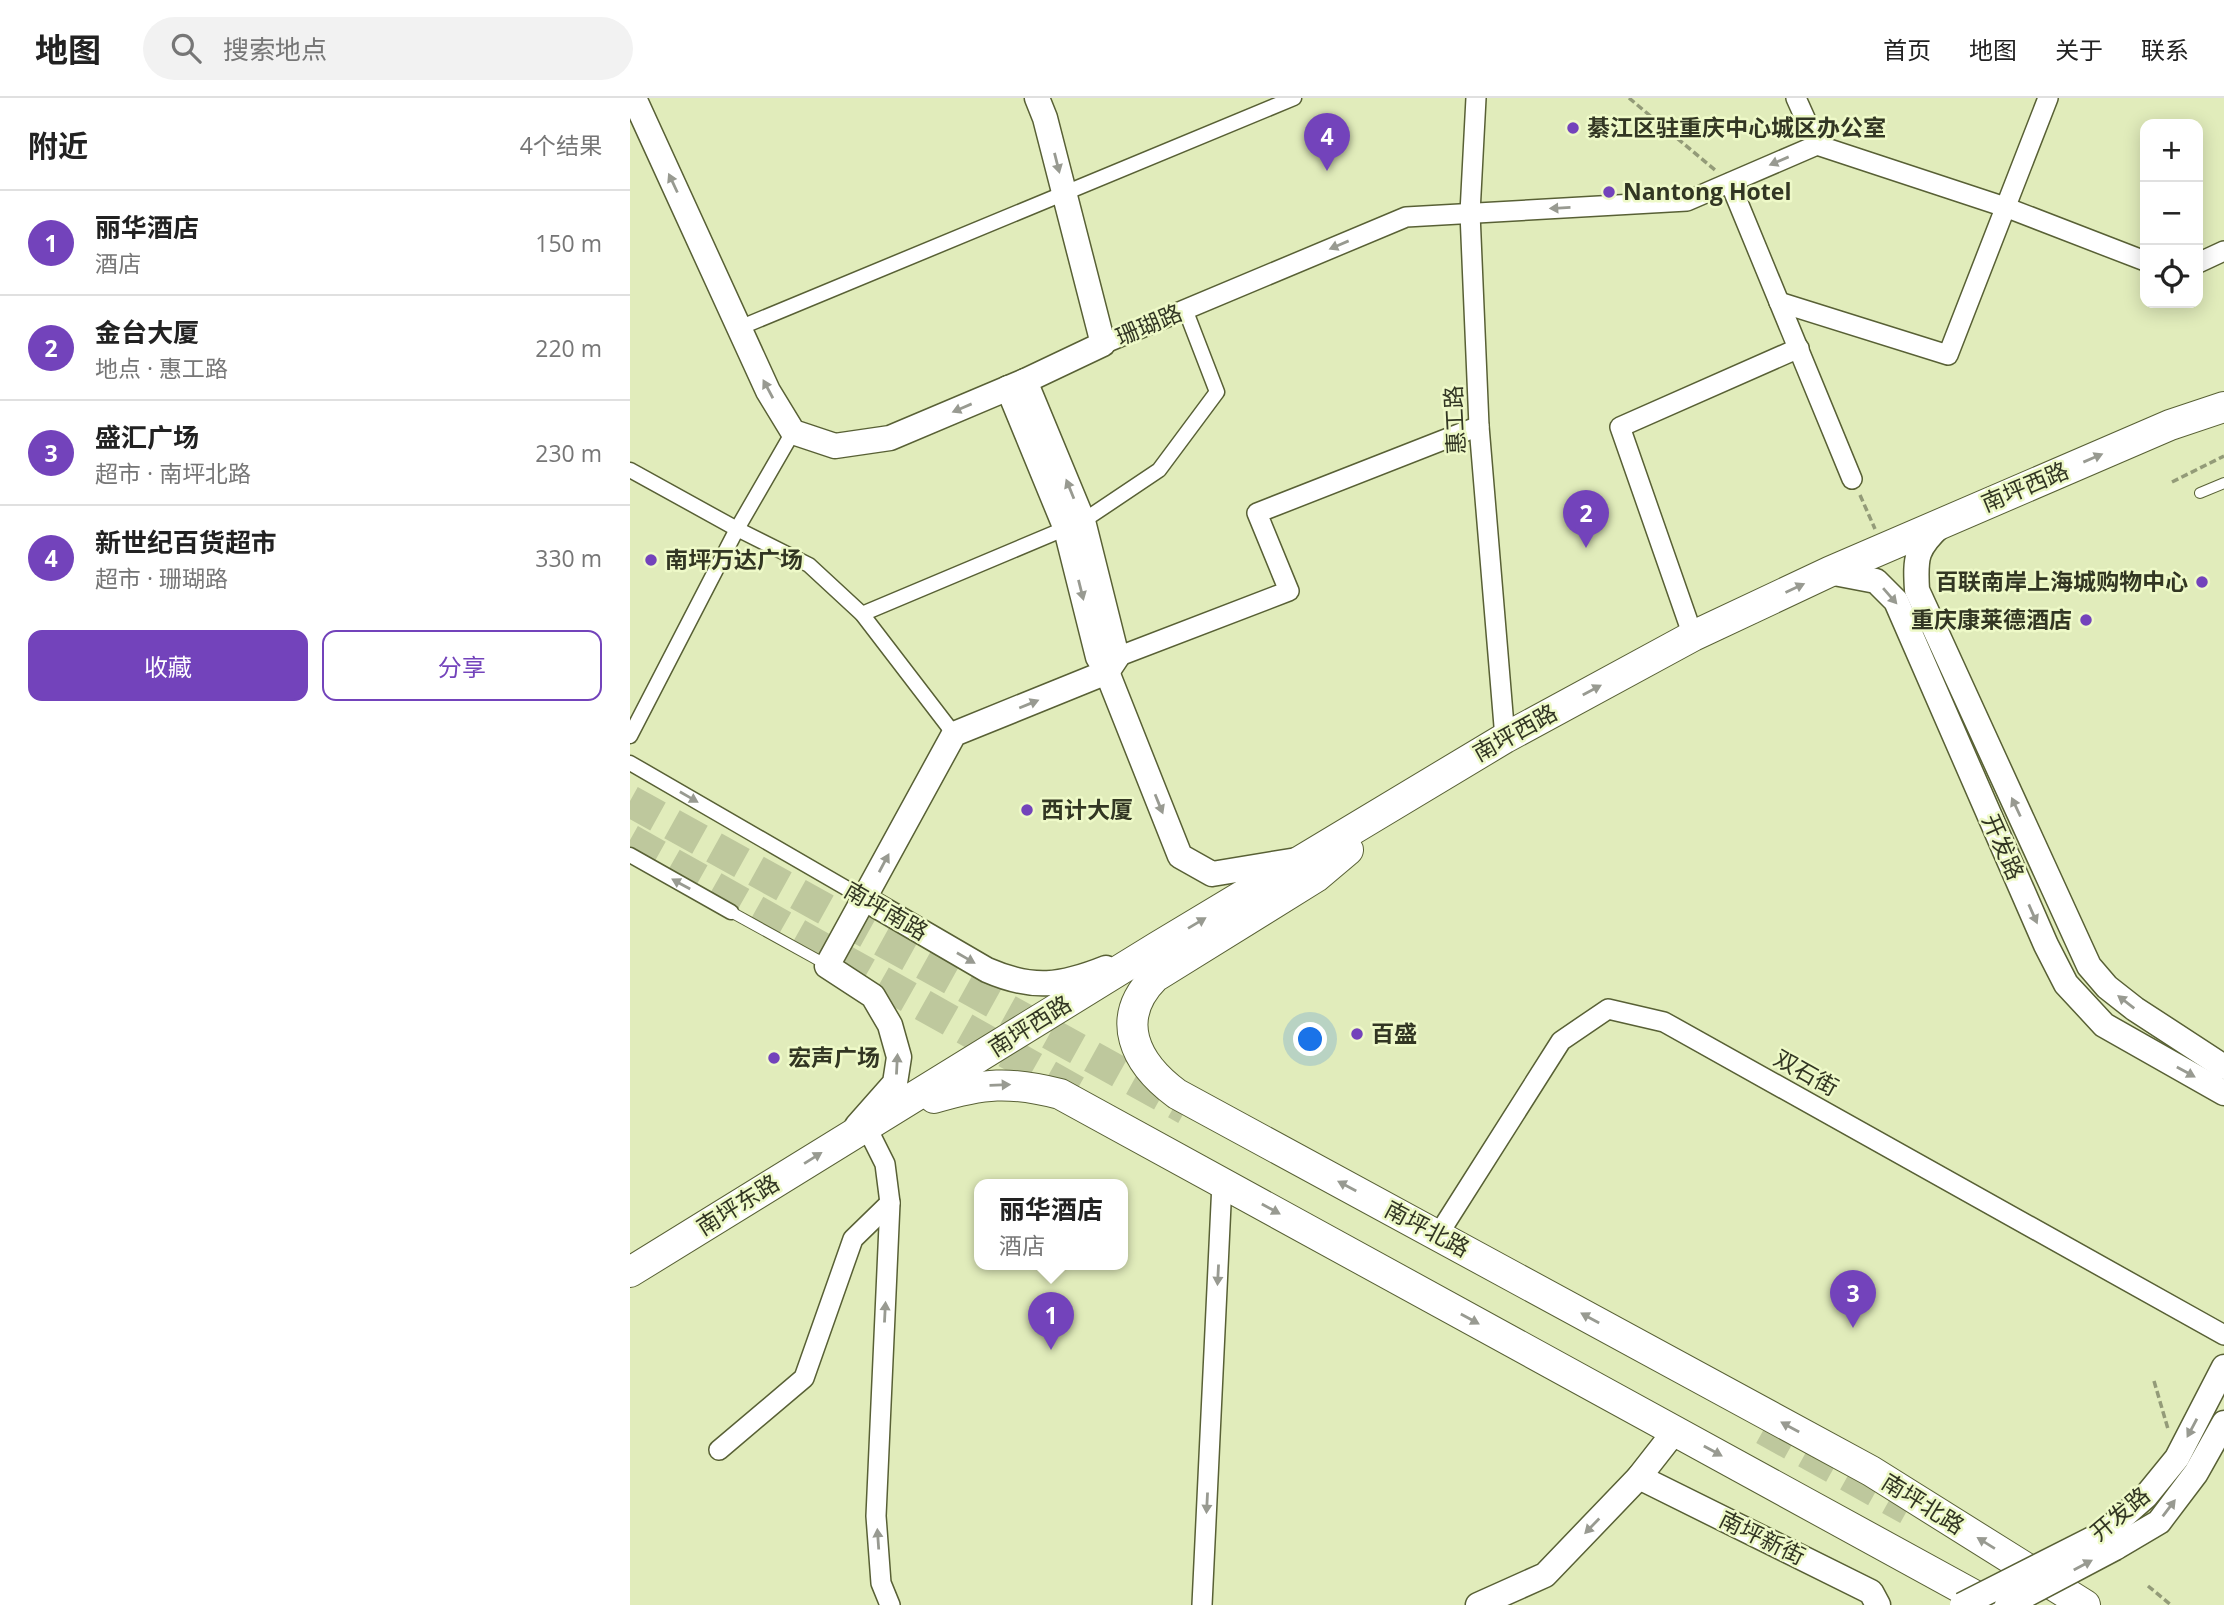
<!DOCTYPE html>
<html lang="zh">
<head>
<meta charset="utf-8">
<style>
  :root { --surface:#fff; --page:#f2f2f2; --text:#222; --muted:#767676; --line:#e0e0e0; --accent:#7343bb }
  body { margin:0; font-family:"Open Sans","Noto Sans SC",sans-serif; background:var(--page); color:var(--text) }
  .controls { position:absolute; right:21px; top:21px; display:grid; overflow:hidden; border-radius:14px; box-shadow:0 4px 18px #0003 }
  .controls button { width:63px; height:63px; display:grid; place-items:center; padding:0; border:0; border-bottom:2px solid var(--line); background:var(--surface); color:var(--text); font:35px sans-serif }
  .you { position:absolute; left:681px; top:942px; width:24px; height:24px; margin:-18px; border:5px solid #fff; border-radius:50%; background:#1a73e8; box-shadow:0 0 0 10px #1a73e833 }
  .badge { display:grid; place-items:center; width:46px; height:46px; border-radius:50%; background:var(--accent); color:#fff; font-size:23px; font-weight:700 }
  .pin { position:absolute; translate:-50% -58px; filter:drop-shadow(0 2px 4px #0008) }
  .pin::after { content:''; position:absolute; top:37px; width:24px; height:21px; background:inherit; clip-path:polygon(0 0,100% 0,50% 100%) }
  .popup { position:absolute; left:344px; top:1081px; width:154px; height:91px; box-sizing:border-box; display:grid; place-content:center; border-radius:14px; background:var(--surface); filter:drop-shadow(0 2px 5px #0005); font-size:23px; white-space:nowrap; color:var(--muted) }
  .popup b { font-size:26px; color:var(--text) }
  .popup::after { content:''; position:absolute; left:50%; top:100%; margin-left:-14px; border:14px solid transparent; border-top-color:var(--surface) }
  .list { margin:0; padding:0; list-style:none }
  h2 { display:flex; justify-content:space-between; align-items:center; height:91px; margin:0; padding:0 28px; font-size:30px }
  h2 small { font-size:23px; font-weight:400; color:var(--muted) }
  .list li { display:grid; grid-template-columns:46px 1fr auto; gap:21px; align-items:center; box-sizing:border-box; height:105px; padding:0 28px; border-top:2px solid var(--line) }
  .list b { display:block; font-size:26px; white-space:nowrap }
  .list p { margin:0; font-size:23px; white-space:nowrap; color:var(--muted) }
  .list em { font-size:23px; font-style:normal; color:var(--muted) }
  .actions { display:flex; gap:14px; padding:21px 28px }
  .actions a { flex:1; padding:16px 0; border:2px solid var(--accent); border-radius:14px; text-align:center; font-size:24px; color:var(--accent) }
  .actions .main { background:var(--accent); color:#fff }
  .icon { flex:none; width:38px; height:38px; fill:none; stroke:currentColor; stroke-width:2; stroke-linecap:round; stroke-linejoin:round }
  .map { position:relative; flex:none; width:1594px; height:1507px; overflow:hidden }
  header { display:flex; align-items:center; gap:42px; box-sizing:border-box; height:98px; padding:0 35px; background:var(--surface); border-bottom:2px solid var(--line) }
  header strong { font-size:33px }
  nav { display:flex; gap:38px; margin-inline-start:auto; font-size:24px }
  .search { width:490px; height:63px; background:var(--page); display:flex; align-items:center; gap:18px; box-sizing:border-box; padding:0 24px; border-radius:38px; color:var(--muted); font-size:26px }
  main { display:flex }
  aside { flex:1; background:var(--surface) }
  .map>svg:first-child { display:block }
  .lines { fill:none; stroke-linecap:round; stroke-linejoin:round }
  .trunk-tunnel { stroke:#bec89d; stroke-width:32; stroke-dasharray:32 16; stroke-linecap:butt }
  .service-casing { stroke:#586035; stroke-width:12 }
  .pedestrian-casing { stroke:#586035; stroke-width:17 }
  .minor-casing { stroke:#586035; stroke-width:22 }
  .tertiary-casing { stroke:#586035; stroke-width:27 }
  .primary-casing { stroke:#586035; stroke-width:32 }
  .path { stroke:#939b78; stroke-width:3.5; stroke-dasharray:7 3.5; stroke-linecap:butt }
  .service { stroke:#fff; stroke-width:10 }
  .pedestrian { stroke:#fff; stroke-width:14 }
  .minor { stroke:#fff; stroke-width:19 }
  .tertiary { stroke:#fff; stroke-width:24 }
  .primary { stroke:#fff; stroke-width:30 }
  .tertiary-bridge-casing { stroke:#586035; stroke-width:27; stroke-linecap:butt }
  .tertiary-bridge { stroke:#fff; stroke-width:24 }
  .oneway { fill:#989a91 }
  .poi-dot { fill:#7343bb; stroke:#eef9c8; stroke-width:2.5 }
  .labels { text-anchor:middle; stroke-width:5; stroke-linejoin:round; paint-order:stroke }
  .poi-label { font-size:23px; font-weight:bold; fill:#323623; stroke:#eef9c8; text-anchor:start }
  .street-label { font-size:23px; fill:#323623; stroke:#eef9c8 }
</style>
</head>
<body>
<header>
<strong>地图</strong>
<div class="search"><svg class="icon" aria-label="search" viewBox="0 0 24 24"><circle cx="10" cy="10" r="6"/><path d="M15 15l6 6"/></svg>搜索地点</div>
<nav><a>首页</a><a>地图</a><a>关于</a><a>联系</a></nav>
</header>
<main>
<aside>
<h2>附近<small>4个结果</small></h2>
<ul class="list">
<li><span class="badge">1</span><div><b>丽华酒店</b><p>酒店</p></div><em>150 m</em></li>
<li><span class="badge">2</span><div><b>金台大厦</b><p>地点 · 惠工路</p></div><em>220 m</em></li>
<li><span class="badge">3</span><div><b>盛汇广场</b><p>超市 · 南坪北路</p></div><em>230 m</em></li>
<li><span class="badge">4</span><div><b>新世纪百货超市</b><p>超市 · 珊瑚路</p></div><em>330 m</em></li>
</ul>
<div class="actions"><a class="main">收藏</a><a>分享</a></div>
</aside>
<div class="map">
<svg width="1594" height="1507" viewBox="0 0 1594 1507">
  <rect width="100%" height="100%" fill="#e1ecbb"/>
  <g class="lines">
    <g class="trunk-tunnel">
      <polyline points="0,703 556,1011"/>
      <polyline points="0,742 456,999"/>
      <polyline points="1134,1331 1278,1411"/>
    </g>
    <defs>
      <g id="service">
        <polyline points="1570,395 1594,385"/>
        <polyline points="101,814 197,867"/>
      </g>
      <g id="pedestrian">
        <polyline points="109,230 664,0"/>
        <polyline points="0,372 107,431 179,467 232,516 324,636"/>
        <polyline points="232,516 453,423 529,372 587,294 555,211"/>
        <polyline points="0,638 107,431 163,334"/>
        <polyline points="0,665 235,801"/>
        <polyline points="0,757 101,814"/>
      </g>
      <g id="minor">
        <polyline points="846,0 840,115 849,328 875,640"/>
        <polyline points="1187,47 1375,109 1515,163"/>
        <polyline points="1100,85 1222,381"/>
        <polyline points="1568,165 1594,153"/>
        <polyline points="1149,204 1318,257 1418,0"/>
        <polyline points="473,246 776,119 1057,103 1187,47 1166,0"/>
        <polyline points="1063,538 990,329 1169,250"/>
        <polyline points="473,559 487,559 659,493 627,415 849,328"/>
        <polyline points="237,1030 255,1066 260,1105 246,1418 251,1485 260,1507"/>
        <polyline points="808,1137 931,943 978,911 1034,924 1594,1237"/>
        <polyline points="89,1352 174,1280 223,1141 260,1105"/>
        <polyline points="572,1507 592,1085"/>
      </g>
      <g id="tertiary">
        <polyline points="4,0 138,293 163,334 205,348 260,340 395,283 473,246 415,20 407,0"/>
        <polyline points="378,290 436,431 468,559 477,574 550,758 582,776 667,762"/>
        <path d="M1311,427C1286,450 1285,459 1287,492L1459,868L1477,889L1505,911L1594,969"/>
        <polyline points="1199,474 1246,483 1266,503 1416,847 1436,886 1474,927 1594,995"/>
        <path d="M235,801L357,872C403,892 431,888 476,870"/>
        <polyline points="227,1028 265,985 269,959 260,927 243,898 197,868 324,636 477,574 487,559 453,423 395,283"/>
        <polyline points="1009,1379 1241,1494 1248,1507"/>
        <polyline points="1474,1435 1516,1398 1547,1360 1594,1269"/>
        <polyline points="1485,1450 1529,1424 1566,1375 1594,1325"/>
        <polyline points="848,1507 915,1477 1009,1379 1045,1333"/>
      </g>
      <g id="primary">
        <path d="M718,752L686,779L525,879C483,921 505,965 547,996L1241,1373L1455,1507"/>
        <path d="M304,1000C354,985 379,983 430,996L1362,1507"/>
        <polyline points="0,1174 527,849 875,640 1063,538 1199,474 1540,327 1594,309"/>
      </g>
    </defs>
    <use href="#service" class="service-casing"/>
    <use href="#pedestrian" class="pedestrian-casing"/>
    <use href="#minor" class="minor-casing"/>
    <use href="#tertiary" class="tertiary-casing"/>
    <use href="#primary" class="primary-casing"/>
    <g class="path">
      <polyline points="999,0 1085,72"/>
      <polyline points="1542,384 1594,358"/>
      <polyline points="1230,397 1245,431"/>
      <polyline points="1524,1283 1538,1331"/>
      <polyline points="1518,1488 1541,1507"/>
    </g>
    <use href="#service" class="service"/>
    <use href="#pedestrian" class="pedestrian"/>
    <use href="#minor" class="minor"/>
    <use href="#tertiary" class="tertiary"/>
    <use href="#primary" class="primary"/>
    <defs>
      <g id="tertiary-bridge">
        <polyline points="1332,1507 1474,1435"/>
        <polyline points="1377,1507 1485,1450"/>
      </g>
    </defs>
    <use href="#tertiary-bridge" class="tertiary-bridge-casing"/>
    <use href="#tertiary-bridge" class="tertiary-bridge"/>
  </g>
  <defs><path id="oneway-solid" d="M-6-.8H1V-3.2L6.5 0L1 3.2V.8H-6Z" transform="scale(1.75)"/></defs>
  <g class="oneway">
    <use href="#oneway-solid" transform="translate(1149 63) rotate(157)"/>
    <use href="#oneway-solid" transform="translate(427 65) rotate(76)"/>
    <use href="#oneway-solid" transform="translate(43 85) rotate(-115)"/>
    <use href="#oneway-solid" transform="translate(930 110) rotate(177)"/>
    <use href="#oneway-solid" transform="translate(709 147) rotate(157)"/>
    <use href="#oneway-solid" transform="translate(138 291) rotate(-118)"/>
    <use href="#oneway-solid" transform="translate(332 310) rotate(157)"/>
    <use href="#oneway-solid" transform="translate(1463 360) rotate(-23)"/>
    <use href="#oneway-solid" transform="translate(440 391) rotate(-112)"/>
    <use href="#oneway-solid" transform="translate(1165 490) rotate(-25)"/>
    <use href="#oneway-solid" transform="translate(451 492) rotate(76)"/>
    <use href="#oneway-solid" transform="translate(1260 498) rotate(49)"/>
    <use href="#oneway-solid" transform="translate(962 592) rotate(-28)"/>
    <use href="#oneway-solid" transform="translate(399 606) rotate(-22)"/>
    <use href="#oneway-solid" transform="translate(59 699) rotate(30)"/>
    <use href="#oneway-solid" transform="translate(529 706) rotate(68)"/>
    <use href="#oneway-solid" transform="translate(1386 709) rotate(-115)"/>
    <use href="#oneway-solid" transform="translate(254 765) rotate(-62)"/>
    <use href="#oneway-solid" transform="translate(51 786) rotate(-151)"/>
    <use href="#oneway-solid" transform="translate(1403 816) rotate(66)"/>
    <use href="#oneway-solid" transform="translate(567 825) rotate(-31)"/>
    <use href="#oneway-solid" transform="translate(336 860) rotate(30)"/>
    <use href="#oneway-solid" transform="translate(1496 904) rotate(-142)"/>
    <use href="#oneway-solid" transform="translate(267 966) rotate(-87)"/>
    <use href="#oneway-solid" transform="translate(1556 974) rotate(29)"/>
    <use href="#oneway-solid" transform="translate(370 987) rotate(-2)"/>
    <use href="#oneway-solid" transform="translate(183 1060) rotate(-32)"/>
    <use href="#oneway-solid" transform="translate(717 1088) rotate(-152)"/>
    <use href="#oneway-solid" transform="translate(641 1111) rotate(29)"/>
    <use href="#oneway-solid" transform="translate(588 1177) rotate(93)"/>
    <use href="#oneway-solid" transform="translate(255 1214) rotate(-87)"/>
    <use href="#oneway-solid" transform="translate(960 1220) rotate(-151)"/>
    <use href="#oneway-solid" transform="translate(840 1221) rotate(29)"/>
    <use href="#oneway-solid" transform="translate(1160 1329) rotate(-151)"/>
    <use href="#oneway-solid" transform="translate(1562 1330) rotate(118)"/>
    <use href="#oneway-solid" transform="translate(1083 1353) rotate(29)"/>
    <use href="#oneway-solid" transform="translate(577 1405) rotate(93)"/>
    <use href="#oneway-solid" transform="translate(1539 1410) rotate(-53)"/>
    <use href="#oneway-solid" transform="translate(962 1428) rotate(134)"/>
    <use href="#oneway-solid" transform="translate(248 1441) rotate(-94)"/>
    <use href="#oneway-solid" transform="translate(1356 1445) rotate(-148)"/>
    <use href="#oneway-solid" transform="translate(1453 1467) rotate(-28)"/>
  </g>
  <g class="poi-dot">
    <circle cx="943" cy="30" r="7"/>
    <circle cx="979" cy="94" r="7"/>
    <circle cx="21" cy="462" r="7"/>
    <circle cx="1572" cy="484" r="7"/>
    <circle cx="1456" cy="522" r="7"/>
    <circle cx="397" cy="712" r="7"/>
    <circle cx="727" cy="936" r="7"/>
    <circle cx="144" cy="960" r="7"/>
  </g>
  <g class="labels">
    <g class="poi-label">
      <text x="957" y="38">綦江区驻重庆中心城区办公室</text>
      <text x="993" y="102">Nantong Hotel</text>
      <text x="35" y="470">南坪万达广场</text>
      <text x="1558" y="492" text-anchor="end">百联南岸上海城购物中心</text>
      <text x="1442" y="530" text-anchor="end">重庆康莱德酒店</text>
      <text x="411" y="720">西计大厦</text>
      <text x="741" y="944">百盛</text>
      <text x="158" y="968">宏声广场</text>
    </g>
    <g class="street-label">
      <text transform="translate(519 227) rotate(-23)" y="8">珊瑚路</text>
      <text transform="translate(825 322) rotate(-93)" y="8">惠工路</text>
      <text transform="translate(1395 389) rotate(-23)" y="8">南坪西路</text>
      <text transform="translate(885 635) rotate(-29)" y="8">南坪西路</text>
      <text transform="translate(1373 749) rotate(66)" y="8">开发路</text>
      <text transform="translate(256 813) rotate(30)" y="8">南坪南路</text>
      <text transform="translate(400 928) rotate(-32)" y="8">南坪西路</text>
      <text transform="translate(1176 975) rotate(29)" y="8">双石街</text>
      <text transform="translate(108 1107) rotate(-32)" y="8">南坪东路</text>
      <text transform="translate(797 1131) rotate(28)" y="8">南坪北路</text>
      <text transform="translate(1293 1406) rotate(32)" y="8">南坪北路</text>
      <text transform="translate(1490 1416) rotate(-40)" y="8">开发路</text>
      <text transform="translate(1132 1440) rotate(26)" y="8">南坪新街</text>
    </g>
  </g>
</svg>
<div class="controls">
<button>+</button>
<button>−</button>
<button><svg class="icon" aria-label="locate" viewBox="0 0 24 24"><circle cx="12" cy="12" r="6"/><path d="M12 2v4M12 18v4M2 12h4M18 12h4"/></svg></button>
</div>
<div class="you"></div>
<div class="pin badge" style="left:421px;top:1252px">1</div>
<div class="popup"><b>丽华酒店</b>酒店</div>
<div class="pin badge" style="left:956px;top:450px">2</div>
<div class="pin badge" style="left:1223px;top:1230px">3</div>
<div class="pin badge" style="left:697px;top:73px">4</div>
</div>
</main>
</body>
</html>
